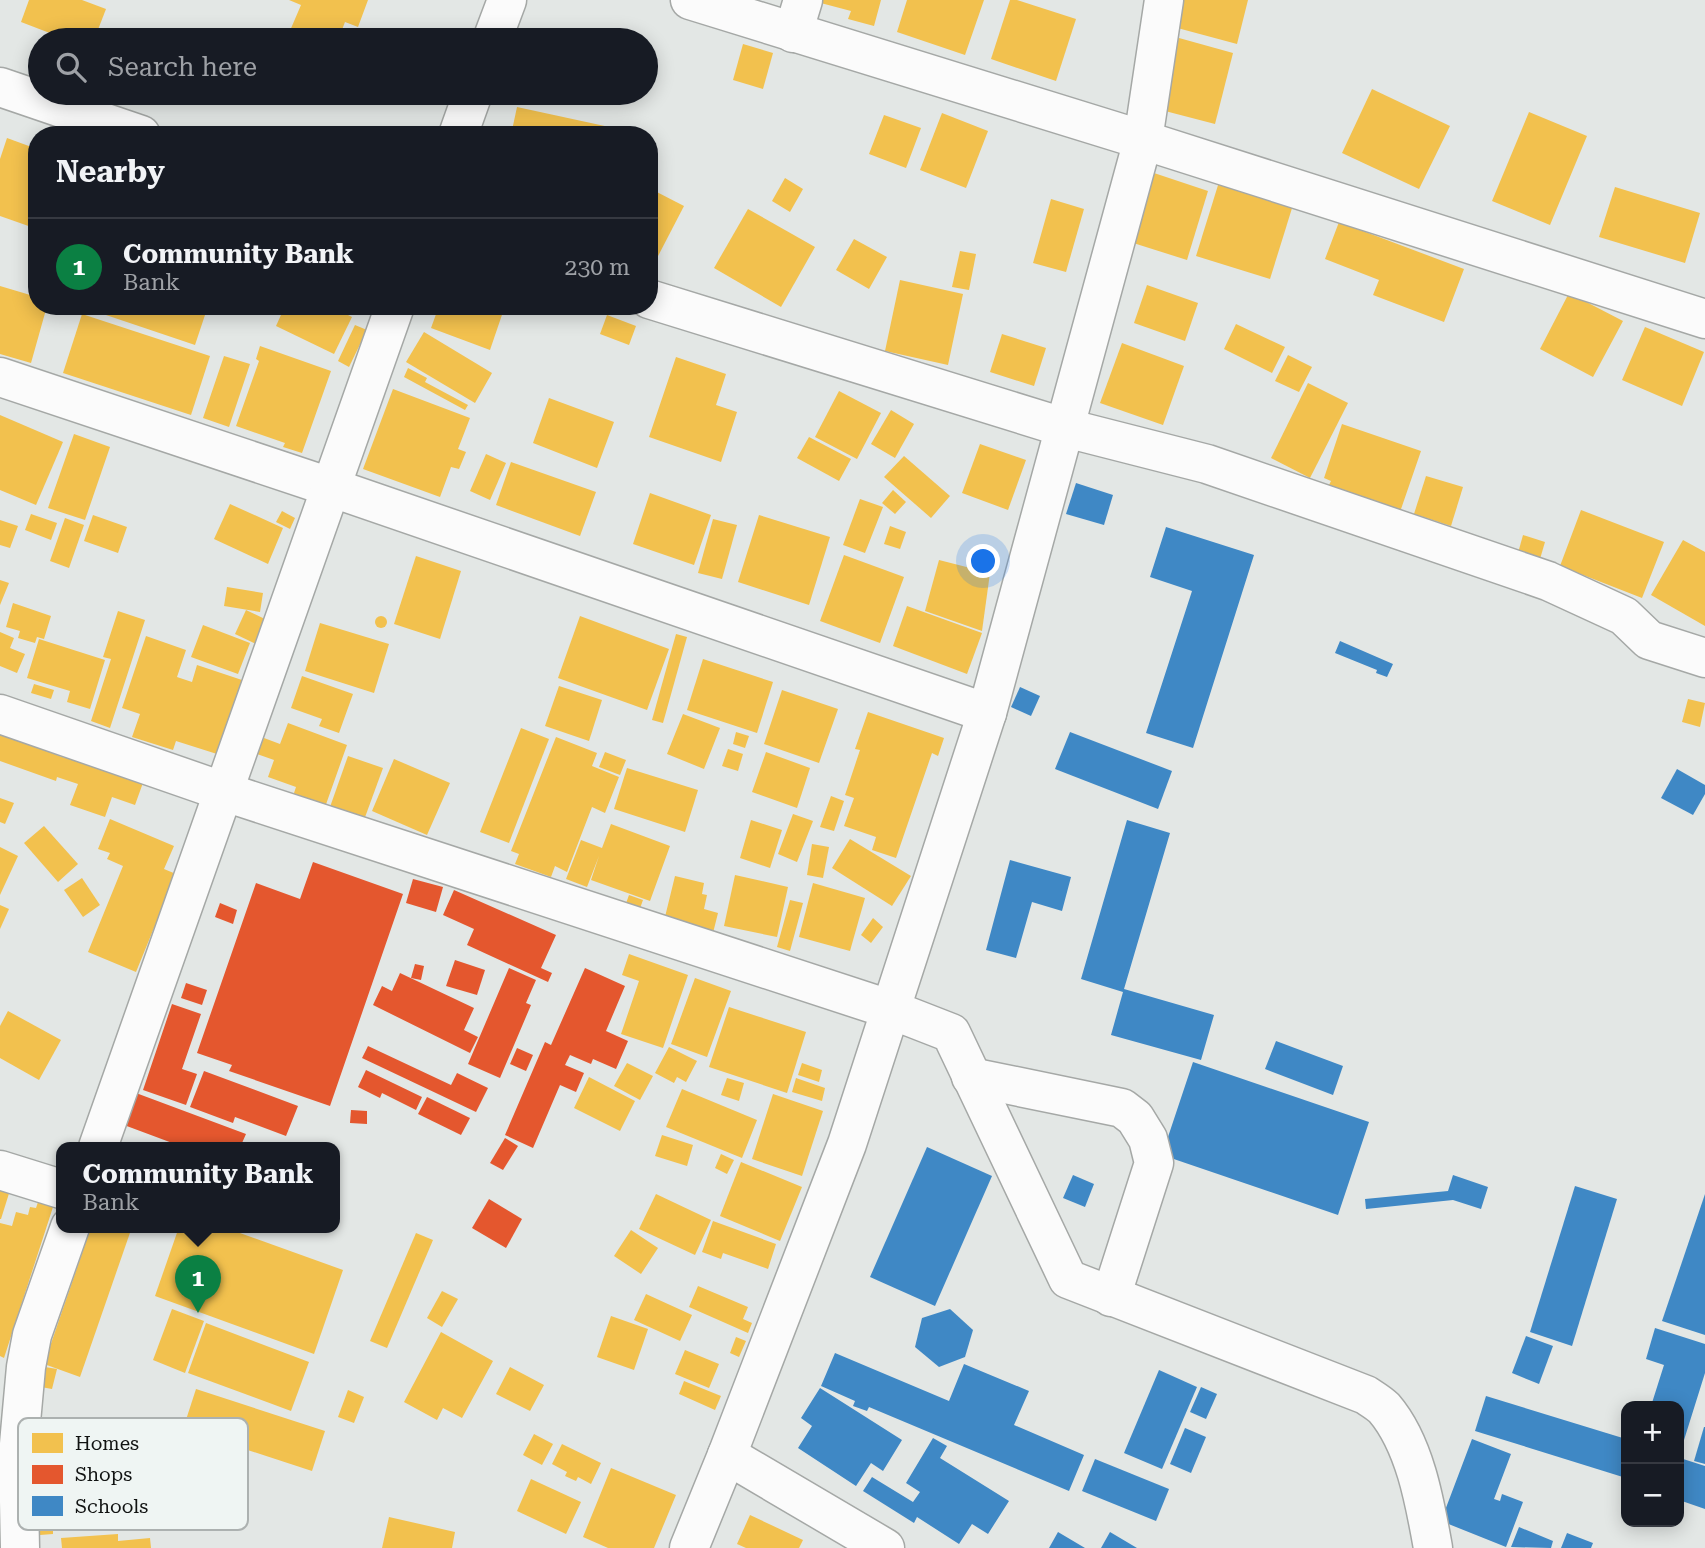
<!DOCTYPE html>
<html lang="en">
<head>
<meta charset="utf-8">
<style>
  :root { --surface:#171b24; --page:#20242c; --text:#f1f3f6; --muted:#9ea1a6; --line:#363941; --accent:#0b8043 }
  body { margin:0; font-family:"Roboto Serif",serif; background:var(--page); color:var(--text) }
  .controls { position:absolute; right:21px; bottom:21px; display:grid; overflow:hidden; border-radius:14px; box-shadow:0 4px 18px #0003 }
  .controls button { width:63px; height:63px; display:grid; place-items:center; padding:0; border:0; border-bottom:2px solid var(--line); background:var(--surface); color:var(--text); font:35px sans-serif }
  .you { position:absolute; left:984px; top:562px; width:24px; height:24px; margin:-18px; border:5px solid #fff; border-radius:50%; background:#1a73e8; box-shadow:0 0 0 10px #1a73e833 }
  .badge { display:grid; place-items:center; width:46px; height:46px; border-radius:50%; background:var(--accent); color:#fff; font-size:23px; font-weight:700 }
  .pin { position:absolute; translate:-50% -58px; filter:drop-shadow(0 2px 4px #0008) }
  .pin::after { content:''; position:absolute; top:37px; width:24px; height:21px; background:inherit; clip-path:polygon(0 0,100% 0,50% 100%) }
  .popup { position:absolute; left:56px; top:1142px; width:284px; height:91px; box-sizing:border-box; display:grid; place-content:center; border-radius:14px; background:var(--surface); filter:drop-shadow(0 2px 5px #0005); font-size:23px; white-space:nowrap; color:var(--muted) }
  .popup b { font-size:26px; color:var(--text) }
  .popup::after { content:''; position:absolute; left:50%; top:100%; margin-left:-14px; border:14px solid transparent; border-top-color:var(--surface) }
  .list { margin:0; padding:0; list-style:none }
  h2 { display:flex; justify-content:space-between; align-items:center; height:91px; margin:0; padding:0 28px; font-size:30px }
  h2 small { font-size:23px; font-weight:400; color:var(--muted) }
  .list li { display:grid; grid-template-columns:46px 1fr auto; gap:21px; align-items:center; box-sizing:border-box; height:98px; padding:0 28px; border-top:2px solid var(--line) }
  .list b { display:block; font-size:26px; white-space:nowrap }
  .list p { margin:0; font-size:23px; white-space:nowrap; color:var(--muted) }
  .list em { font-size:23px; font-style:normal; color:var(--muted) }
  .icon { flex:none; width:38px; height:38px; fill:none; stroke:currentColor; stroke-width:2; stroke-linecap:round; stroke-linejoin:round }
  .map { position:relative; flex:none; width:1705px; height:1548px; overflow:hidden }
  .search { position:absolute; background:var(--surface); box-shadow:0 4px 18px #0003; left:28px; top:28px; width:630px; height:77px; display:flex; align-items:center; gap:18px; box-sizing:border-box; padding:0 24px; border-radius:38px; color:var(--muted); font-size:26px }
  .panel { position:absolute; background:var(--surface); box-shadow:0 4px 18px #0003; left:28px; top:126px; width:630px; height:189px; border-radius:28px }
  .map>svg:first-child { display:block }
  .homes { fill:#f2c14e }
  .shops { fill:#e4572e }
  .schools { fill:#3f88c5 }
  .lines { fill:none; stroke-linecap:round; stroke-linejoin:round }
  .minor-casing { stroke:#a5a8a6; stroke-width:41 }
  .minor { stroke:#fbfbfb; stroke-width:38 }
  .key { fill:#eff5f3; stroke:#acb1b0; stroke-width:2 }
  .key-label { font-size:19px; fill:#111312 }
</style>
</head>
<body>
<div class="map">
<svg width="1705" height="1548" viewBox="0 0 1705 1548">
  <rect width="100%" height="100%" fill="#e3e7e5"/>
  <g class="homes">
    <polygon points="29,0 82,0 106,9 94,40 68,40 21,22"/>
    <polygon points="289,0 368,0 358,27 345,22 338,40 286,40 301,5"/>
    <polygon points="818,0 881,0 874,26 848,19 851,11 817,2"/>
    <polygon points="907,0 984,0 965,55 897,32"/>
    <polygon points="1010,0 1017,0 1076,19 1056,81 991,59"/>
    <polygon points="1177,0 1248,0 1237,44 1170,26"/>
    <polygon points="1161,33 1233,53 1215,124 1142,105"/>
    <polygon points="743,44 773,53 763,89 733,80"/>
    <polygon points="1372,89 1450,126 1419,189 1342,153"/>
    <polygon points="140,93 162,93 159,100"/>
    <polygon points="547,93 570,93 568,99"/>
    <polygon points="517,107 614,128 613,135 511,135"/>
    <polygon points="1529,112 1587,136 1550,225 1492,201"/>
    <polygon points="942,113 988,131 966,188 920,170"/>
    <polygon points="884,115 921,128 906,168 869,154"/>
    <polygon points="7,138 37,149 37,229 0,216 0,159"/>
    <polygon points="1130,165 1208,191 1187,260 1108,235"/>
    <polygon points="785,178 803,189 790,212 772,201"/>
    <polygon points="1219,182 1293,205 1270,279 1196,256"/>
    <polygon points="1615,187 1700,213 1685,263 1599,237"/>
    <polygon points="649,188 684,206 656,260 649,256"/>
    <polygon points="1051,199 1084,209 1066,272 1033,263"/>
    <polygon points="748,209 815,247 781,307 714,268"/>
    <polygon points="1339,222 1464,269 1444,322 1373,295 1379,280 1325,259"/>
    <polygon points="854,239 887,257 869,289 836,270"/>
    <polygon points="960,251 976,254 969,290 952,287"/>
    <polygon points="900,280 963,294 948,365 885,351"/>
    <polygon points="1147,285 1198,303 1185,341 1134,323"/>
    <polygon points="0,286 37,297 37,306 47,306 31,363 0,354"/>
    <polygon points="1569,293 1623,321 1593,377 1540,349"/>
    <polygon points="106,306 199,306 207,309 195,345 103,314"/>
    <polygon points="259,306 281,306 278,314"/>
    <polygon points="285,306 330,306 352,317 334,354 276,326"/>
    <polygon points="439,306 505,306 490,350 431,328"/>
    <polygon points="82,314 210,356 191,415 63,373"/>
    <polygon points="607,315 636,326 629,345 600,334"/>
    <polygon points="1236,324 1285,347 1272,373 1224,349"/>
    <polygon points="355,325 367,330 349,367 338,361"/>
    <polygon points="1645,327 1704,352 1682,406 1622,380"/>
    <polygon points="424,332 492,373 475,403 406,362"/>
    <polygon points="1002,334 1046,348 1034,386 990,372"/>
    <polygon points="1122,343 1184,366 1163,425 1100,403"/>
    <polygon points="260,346 331,371 302,453 283,447 285,443 236,426 259,361 256,359"/>
    <polygon points="1288,355 1312,367 1299,392 1275,381"/>
    <polygon points="224,356 250,364 229,427 203,418"/>
    <polygon points="676,357 726,374 716,405 737,412 721,462 649,437"/>
    <polygon points="408,368 427,378 425,382 468,405 465,410 404,377"/>
    <polygon points="1308,383 1348,403 1310,478 1271,458"/>
    <polygon points="393,389 470,418 458,449 466,452 459,469 451,467 440,497 363,469"/>
    <polygon points="839,391 881,413 857,459 815,437"/>
    <polygon points="549,398 614,422 597,468 533,443"/>
    <polygon points="891,410 914,424 895,458 871,444"/>
    <polygon points="0,415 63,442 36,505 0,490"/>
    <polygon points="1342,424 1421,451 1400,512 1328,487 1331,481 1324,478"/>
    <polygon points="74,434 110,447 85,520 48,508"/>
    <polygon points="809,437 851,459 839,481 797,458"/>
    <polygon points="980,444 1026,460 1008,510 962,493"/>
    <polygon points="486,454 506,463 490,500 470,491"/>
    <polygon points="904,456 950,496 931,518 884,477"/>
    <polygon points="511,462 596,492 580,536 496,505"/>
    <polygon points="1426,476 1463,487 1451,526 1414,514"/>
    <polygon points="893,490 906,502 895,514 882,503"/>
    <polygon points="650,493 711,515 694,565 633,544"/>
    <polygon points="860,499 883,507 865,553 843,545"/>
    <polygon points="230,504 283,528 268,564 214,539"/>
    <polygon points="1581,510 1664,542 1642,598 1560,566"/>
    <polygon points="282,511 295,518 290,529 276,522"/>
    <polygon points="31,514 57,523 51,540 25,530"/>
    <polygon points="93,515 127,527 118,553 84,541"/>
    <polygon points="759,515 830,537 809,605 738,582"/>
    <polygon points="65,518 84,525 69,568 50,561"/>
    <polygon points="713,519 737,525 722,579 698,573"/>
    <polygon points="0,520 18,526 10,548 0,545"/>
    <polygon points="890,526 906,532 900,549 884,544"/>
    <polygon points="1523,535 1545,542 1540,559 1518,553"/>
    <polygon points="1683,540 1705,552 1705,626 1651,595"/>
    <polygon points="844,555 904,577 880,643 820,621"/>
    <polygon points="416,556 461,571 440,639 394,624"/>
    <polygon points="939,560 990,573 982,631 925,611"/>
    <polygon points="0,580 9,583 0,605"/>
    <polygon points="227,587 263,593 260,612 224,606"/>
    <polygon points="13,603 51,616 44,639 37,637 35,643 18,638 20,631 6,627"/>
    <polygon points="907,606 982,633 967,674 893,646"/>
    <polygon points="246,610 267,620 256,644 235,634"/>
    <polygon points="118,611 145,620 110,728 91,721 111,659 103,657"/>
    <circle cx="381" cy="622" r="6"/>
    <polygon points="580,616 669,649 647,710 558,678"/>
    <polygon points="320,623 389,644 374,693 305,671"/>
    <polygon points="203,625 250,643 238,674 191,657"/>
    <polygon points="0,632 14,638 10,648 25,654 17,673 0,666"/>
    <polygon points="676,634 687,637 663,723 652,720"/>
    <polygon points="146,636 186,650 177,677 192,682 197,665 242,680 217,754 176,741 173,750 132,737 140,714 122,708"/>
    <polygon points="39,639 105,660 90,709 67,702 70,691 27,678"/>
    <polygon points="703,659 773,682 757,733 687,710"/>
    <polygon points="302,676 353,694 339,733 319,726 322,719 291,708"/>
    <polygon points="34,684 54,690 51,699 31,693"/>
    <polygon points="559,686 602,700 589,741 545,726"/>
    <polygon points="782,690 838,709 819,763 764,744"/>
    <polygon points="1688,699 1705,703 1700,727 1682,722"/>
    <polygon points="868,712 944,738 938,756 932,753 896,858 872,850 876,837 844,826 854,798 845,795 860,750 855,749"/>
    <polygon points="683,714 720,728 704,769 667,754"/>
    <polygon points="288,723 347,745 324,810 292,799 296,787 268,777 274,760 257,754 264,738 280,744"/>
    <polygon points="521,728 549,739 509,843 480,832"/>
    <polygon points="736,732 749,736 745,748 733,744"/>
    <polygon points="0,734 65,758 68,752 144,780 135,805 112,797 105,817 70,805 78,784 57,777 56,781 0,761"/>
    <polygon points="556,737 597,753 592,766 619,777 605,813 592,807 567,872 555,866 551,877 515,864 519,854 511,851"/>
    <polygon points="728,749 743,754 738,771 722,766"/>
    <polygon points="605,752 626,760 620,775 599,767"/>
    <polygon points="766,752 810,768 797,808 752,792"/>
    <polygon points="348,756 383,768 364,820 330,807"/>
    <polygon points="394,759 450,783 427,835 372,811"/>
    <polygon points="627,768 698,790 685,832 614,809"/>
    <polygon points="831,796 844,801 834,831 820,827"/>
    <polygon points="0,798 14,803 5,824 0,822"/>
    <polygon points="793,814 813,821 797,862 778,854"/>
    <polygon points="110,819 174,846 164,869 176,874 136,972 88,952 123,866 107,859 110,853 98,849"/>
    <polygon points="751,820 782,830 770,868 740,858"/>
    <polygon points="611,824 670,846 650,901 591,880 599,856 587,887 566,879 581,840 602,848"/>
    <polygon points="44,826 78,864 58,882 24,843"/>
    <polygon points="850,839 911,876 892,906 832,868"/>
    <polygon points="812,844 829,847 823,878 807,875"/>
    <polygon points="0,847 18,856 0,895"/>
    <polygon points="735,875 788,887 777,937 724,926"/>
    <polygon points="675,876 704,883 702,894 707,895 704,909 718,913 713,933 664,921"/>
    <polygon points="82,878 100,905 83,917 64,890"/>
    <polygon points="813,883 865,898 850,951 799,937"/>
    <polygon points="629,895 643,900 639,911 625,906"/>
    <polygon points="790,900 803,903 790,951 777,947"/>
    <polygon points="0,905 9,909 0,929"/>
    <polygon points="873,918 883,927 871,943 861,935"/>
    <polygon points="629,954 688,975 663,1048 621,1034 639,981 622,975"/>
    <polygon points="695,978 731,991 707,1057 671,1044"/>
    <polygon points="729,1007 806,1032 787,1093 709,1067"/>
    <polygon points="8,1011 61,1040 39,1080 0,1058 0,1026"/>
    <polygon points="669,1047 697,1061 686,1082 677,1077 674,1083 655,1073"/>
    <polygon points="627,1063 653,1076 640,1100 614,1086"/>
    <polygon points="802,1063 822,1070 819,1082 798,1075"/>
    <polygon points="589,1077 635,1101 620,1131 574,1108"/>
    <polygon points="727,1078 744,1083 739,1101 721,1095"/>
    <polygon points="796,1078 825,1088 822,1101 792,1092"/>
    <polygon points="682,1089 757,1120 742,1158 666,1127"/>
    <polygon points="773,1094 823,1111 802,1176 752,1159"/>
    <polygon points="662,1135 693,1145 687,1166 655,1156"/>
    <polygon points="721,1154 734,1160 727,1174 715,1168"/>
    <polygon points="741,1162 802,1187 780,1241 720,1216"/>
    <polygon points="0,1184 11,1187 1,1219 0,1219"/>
    <polygon points="656,1194 711,1220 695,1255 639,1229"/>
    <polygon points="39,1199 54,1204 4,1358 0,1356 0,1223 12,1226 16,1212 28,1215 30,1207 36,1208"/>
    <polygon points="713,1221 776,1244 768,1269 723,1253 721,1259 702,1252"/>
    <polygon points="91,1227 132,1227 80,1377 44,1364"/>
    <polygon points="179,1227 223,1227 343,1270 314,1354 155,1296"/>
    <polygon points="631,1230 658,1248 641,1274 614,1256"/>
    <polygon points="416,1233 433,1240 387,1348 370,1341"/>
    <polygon points="698,1286 748,1307 743,1319 752,1323 748,1333 689,1307"/>
    <polygon points="442,1291 458,1299 442,1327 427,1318"/>
    <polygon points="646,1294 692,1315 680,1341 634,1320"/>
    <polygon points="172,1309 204,1321 185,1373 153,1360"/>
    <polygon points="611,1316 648,1329 634,1370 597,1357"/>
    <polygon points="206,1323 309,1362 291,1411 188,1373"/>
    <polygon points="441,1332 493,1361 462,1418 443,1408 437,1420 404,1402"/>
    <polygon points="736,1337 746,1341 739,1357 730,1353"/>
    <polygon points="685,1350 719,1364 709,1388 675,1374"/>
    <polygon points="45,1367 57,1369 52,1389 41,1387"/>
    <polygon points="510,1367 544,1385 530,1411 496,1394"/>
    <polygon points="684,1381 721,1396 715,1410 679,1394"/>
    <polygon points="196,1389 325,1431 312,1471 183,1429"/>
    <polygon points="348,1390 364,1397 354,1423 338,1417"/>
    <polygon points="42,1423 58,1424 57,1516 41,1515"/>
    <polygon points="64,1424 128,1426 128,1451 161,1452 161,1488 127,1487 126,1521 63,1520"/>
    <polygon points="534,1434 553,1444 542,1465 523,1455"/>
    <polygon points="562,1444 601,1463 591,1484 578,1477 576,1481 565,1476 567,1472 552,1464"/>
    <polygon points="611,1468 676,1495 654,1548 608,1548 583,1537"/>
    <polygon points="531,1479 581,1502 566,1534 517,1511"/>
    <polygon points="750,1515 803,1540 799,1548 746,1548 737,1544"/>
    <polygon points="389,1517 455,1532 452,1548 382,1548"/>
    <polygon points="53,1520 53,1534 40,1535 40,1521"/>
    <polygon points="118,1534 118,1541 150,1538 151,1548 62,1548 61,1538"/>
  </g>
  <g class="shops">
    <polygon points="313,862 403,894 330,1106 229,1071 232,1065 197,1053 256,883 300,899"/>
    <polygon points="413,879 443,887 436,912 406,903"/>
    <polygon points="454,890 556,935 541,968 552,973 548,982 467,945 474,929 443,915"/>
    <polygon points="220,903 237,910 233,924 215,917"/>
    <polygon points="455,960 485,970 477,995 446,986"/>
    <polygon points="415,964 424,966 421,980 411,978"/>
    <polygon points="509,968 536,980 526,1003 531,1005 500,1078 468,1064"/>
    <polygon points="585,968 625,986 606,1031 628,1041 616,1069 593,1059 591,1064 570,1055 565,1065 584,1073 576,1092 560,1085 533,1148 505,1135 545,1042 551,1045"/>
    <polygon points="400,973 474,1008 464,1030 478,1037 470,1053 373,1005 382,986 392,991"/>
    <polygon points="186,983 207,990 202,1005 181,998"/>
    <polygon points="172,1004 201,1014 182,1069 197,1074 186,1105 143,1090"/>
    <polygon points="368,1046 451,1085 457,1073 488,1088 476,1112 362,1058"/>
    <polygon points="517,1048 533,1055 526,1071 510,1064"/>
    <polygon points="366,1070 422,1097 416,1110 382,1093 380,1098 358,1087"/>
    <polygon points="204,1071 298,1106 286,1136 235,1117 233,1123 190,1107"/>
    <polygon points="136,1093 246,1134 242,1143 252,1147 183,1147 124,1125"/>
    <polygon points="427,1097 470,1118 461,1135 418,1114"/>
    <polygon points="351,1110 367,1111 367,1124 350,1123"/>
    <polygon points="505,1138 518,1146 503,1170 490,1163"/>
    <polygon points="489,1199 522,1219 506,1248 472,1228"/>
  </g>
  <g class="schools">
    <polygon points="1076,483 1113,495 1104,525 1066,514"/>
    <polygon points="1166,527 1254,555 1193,748 1146,733 1192,591 1150,577"/>
    <polygon points="1340,641 1393,664 1387,677 1376,673 1377,670 1335,653"/>
    <polygon points="1020,687 1040,696 1031,716 1011,707"/>
    <polygon points="1070,732 1172,771 1158,809 1055,769"/>
    <polygon points="1677,769 1705,785 1705,794 1693,815 1661,798"/>
    <polygon points="1127,820 1170,833 1124,989 1214,1015 1201,1060 1111,1035 1123,992 1081,979"/>
    <polygon points="1010,860 1071,877 1062,911 1032,902 1016,958 986,950"/>
    <polygon points="1276,1041 1343,1066 1333,1095 1265,1069"/>
    <polygon points="1193,1062 1369,1122 1338,1215 1162,1155"/>
    <polygon points="927,1147 992,1176 935,1306 870,1277"/>
    <polygon points="1073,1175 1094,1184 1085,1207 1063,1198"/>
    <polygon points="1453,1175 1488,1187 1481,1209 1453,1200 1366,1209 1365,1199 1448,1191"/>
    <polygon points="1575,1186 1617,1199 1572,1346 1530,1332"/>
    <polygon points="1705,1194 1705,1335 1662,1321"/>
    <polygon points="950,1309 973,1330 965,1357 939,1367 915,1347 922,1318"/>
    <polygon points="1655,1328 1705,1344 1705,1373 1679,1456 1679,1406 1651,1406 1664,1365 1646,1359"/>
    <polygon points="1526,1336 1553,1346 1539,1384 1512,1373"/>
    <polygon points="835,1353 949,1401 964,1364 1029,1391 1014,1425 1084,1455 1069,1491 869,1407 867,1411 853,1406 855,1401 821,1386"/>
    <polygon points="1159,1370 1197,1387 1162,1469 1124,1453"/>
    <polygon points="1201,1387 1217,1394 1206,1419 1190,1412"/>
    <polygon points="820,1388 902,1440 883,1471 871,1463 856,1486 798,1448 812,1426 801,1418"/>
    <polygon points="1486,1396 1626,1439 1626,1478 1475,1431"/>
    <polygon points="1704,1427 1705,1427 1705,1464 1694,1461"/>
    <polygon points="1185,1428 1206,1437 1191,1473 1170,1464"/>
    <polygon points="933,1438 947,1446 940,1458 1009,1501 988,1534 972,1524 959,1544 917,1517 914,1523 863,1491 872,1477 913,1502 920,1492 906,1483"/>
    <polygon points="1472,1439 1511,1454 1494,1499 1500,1501 1502,1494 1523,1502 1506,1547 1441,1521"/>
    <polygon points="1680,1458 1705,1466 1705,1509 1679,1500"/>
    <polygon points="1095,1459 1169,1489 1156,1521 1082,1491"/>
    <polygon points="1519,1527 1553,1541 1551,1548 1511,1547"/>
    <polygon points="1058,1532 1085,1548 1049,1548"/>
    <polygon points="1110,1532 1137,1548 1101,1548"/>
    <polygon points="1567,1533 1593,1543 1591,1548 1561,1548"/>
  </g>
  <g class="lines">
    <defs>
      <g id="minor">
        <polyline points="690,0 1143,140 1705,319"/>
        <polyline points="793,33 803,0"/>
        <polyline points="492,40 507,0"/>
        <polyline points="0,87 141,135"/>
        <polyline points="458,135 473,93"/>
        <polyline points="649,299 1066,428 1207,464 1548,581 1624,616 1649,640 1705,658"/>
        <polyline points="0,377 330,487 987,713"/>
        <path d="M0,714L222,791L892,1010L951,1033L1068,1279L1366,1395C1372,1399 1379,1403 1384,1408C1415,1444 1425,1503 1433,1548"/>
        <polyline points="971,1077 1122,1108 1135,1118 1148,1139 1154,1163 1111,1297"/>
        <polyline points="98,1147 395,306"/>
        <polyline points="0,1170 61,1189"/>
        <polyline points="727,1455 885,1548"/>
        <polyline points="20,1548 18,1455 26,1367 32,1335 70,1227"/>
        <polyline points="689,1548 727,1455 847,1144 987,713 1143,140 1164,0"/>
      </g>
    </defs>
    <use href="#minor" class="minor-casing"/>
    <use href="#minor" class="minor"/>
  </g>
  <rect x="18" y="1418" width="230" height="112" rx="10" class="key"/>
  <rect x="32" y="1433" width="31" height="20" fill="#f2c14e"/>
  <rect x="32" y="1465" width="31" height="19" fill="#e4572e"/>
  <rect x="32" y="1496" width="31" height="20" fill="#3f88c5"/>
  <g class="key-label">
    <text x="75" y="1450">Homes</text>
    <text x="75" y="1481">Shops</text>
    <text x="75" y="1513">Schools</text>
  </g>
</svg>
<div class="controls">
<button>+</button>
<button>−</button>
</div>
<div class="you"></div>
<div class="pin badge" style="left:198px;top:1313px">1</div>
<div class="popup"><b>Community Bank</b>Bank</div>
<div class="search"><svg class="icon" aria-label="search" viewBox="0 0 24 24"><circle cx="10" cy="10" r="6"/><path d="M15 15l6 6"/></svg>Search here</div>
<section class="panel">
<h2>Nearby<small></small></h2>
<ul class="list">
<li><span class="badge">1</span><div><b>Community Bank</b><p>Bank</p></div><em>230 m</em></li>
</ul>
</section>
</div>
</body>
</html>
